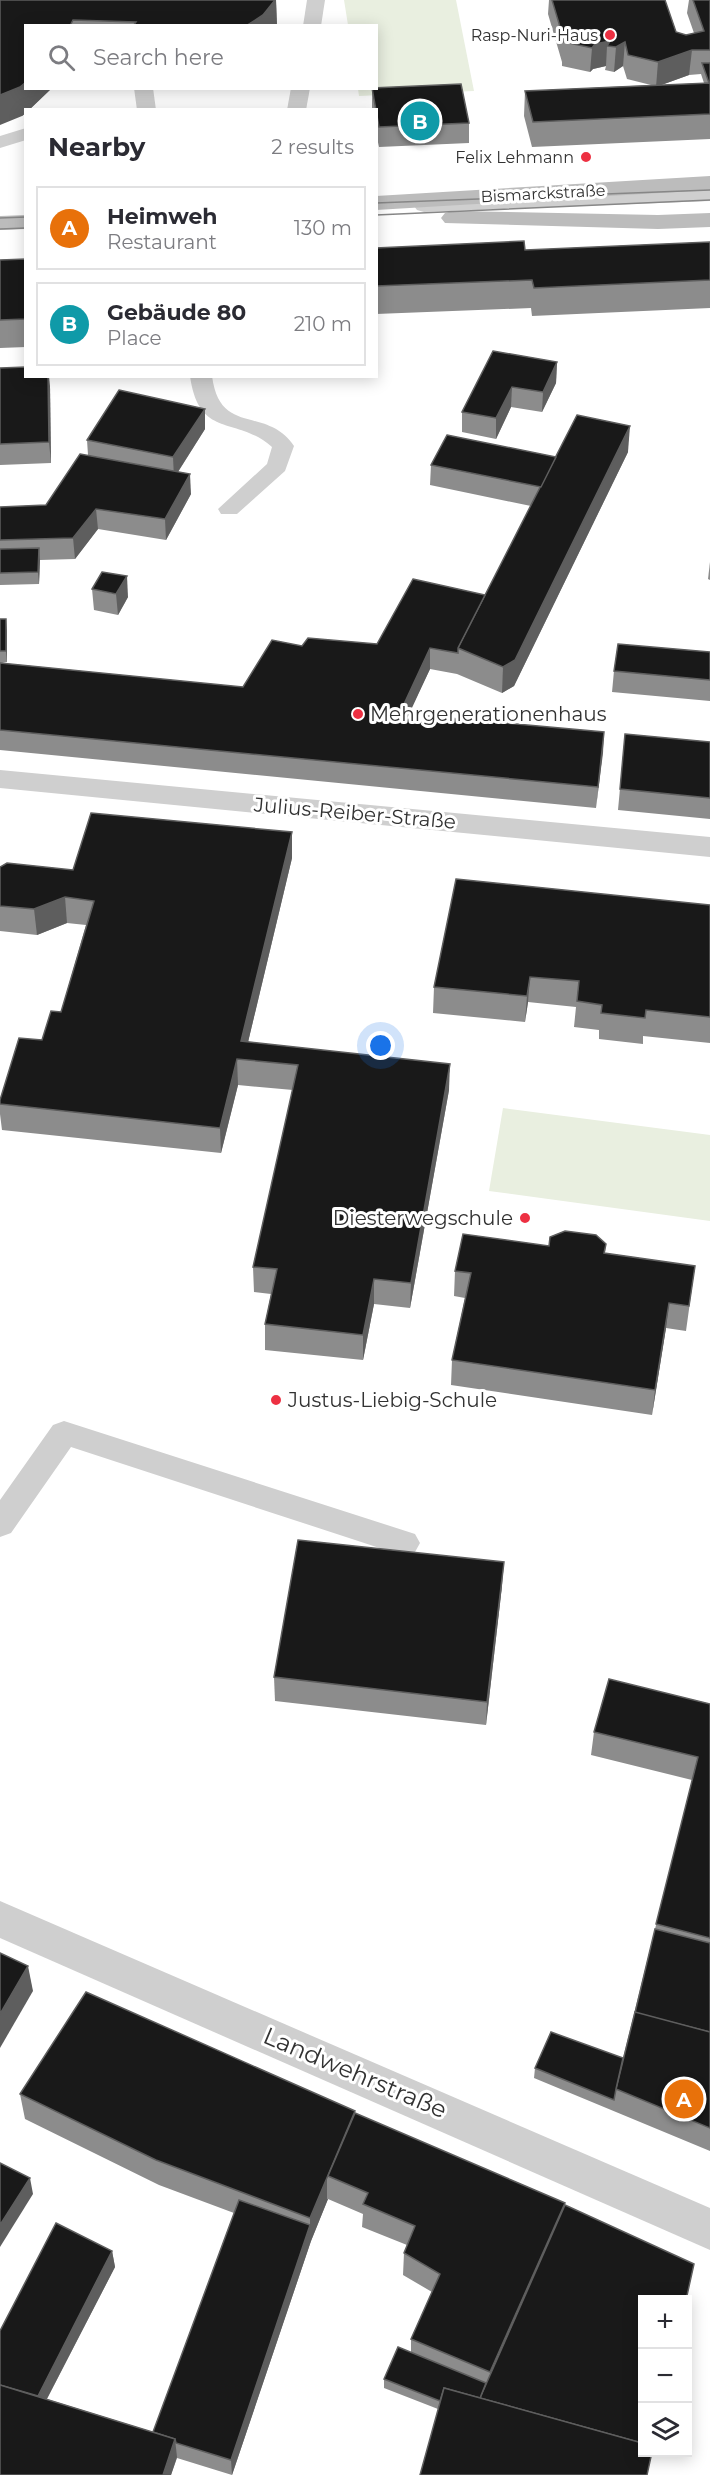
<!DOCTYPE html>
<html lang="en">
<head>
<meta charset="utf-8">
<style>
  :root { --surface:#fff; --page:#f7f7f7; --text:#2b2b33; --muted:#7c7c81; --line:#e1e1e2; --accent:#ed3042 }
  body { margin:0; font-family:Montserrat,sans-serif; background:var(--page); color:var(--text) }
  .controls { position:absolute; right:18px; bottom:18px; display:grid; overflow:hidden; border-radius:0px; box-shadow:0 3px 15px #0003 }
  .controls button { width:54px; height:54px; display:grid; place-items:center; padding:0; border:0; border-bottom:2px solid var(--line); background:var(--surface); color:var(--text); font:30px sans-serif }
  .you { position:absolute; left:381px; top:1046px; width:21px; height:21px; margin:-15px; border:4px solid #fff; border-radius:50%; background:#1a73e8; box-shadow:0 0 0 9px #1a73e833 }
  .badge { display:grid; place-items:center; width:39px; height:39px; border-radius:50%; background:var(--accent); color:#fff; font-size:20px; font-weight:700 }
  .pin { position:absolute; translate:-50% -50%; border:3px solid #fff; box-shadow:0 2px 6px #0006 }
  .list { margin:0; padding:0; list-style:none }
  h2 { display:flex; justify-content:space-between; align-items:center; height:78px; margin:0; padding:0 24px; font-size:26px }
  h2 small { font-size:20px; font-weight:400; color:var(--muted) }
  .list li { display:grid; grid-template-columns:39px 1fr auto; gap:18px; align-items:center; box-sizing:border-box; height:84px; margin:0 12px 12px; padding:0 12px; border:2px solid var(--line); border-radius:0px }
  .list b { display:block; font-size:22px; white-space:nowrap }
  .list p { margin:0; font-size:20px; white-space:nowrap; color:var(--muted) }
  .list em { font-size:20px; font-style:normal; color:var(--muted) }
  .icon { flex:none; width:33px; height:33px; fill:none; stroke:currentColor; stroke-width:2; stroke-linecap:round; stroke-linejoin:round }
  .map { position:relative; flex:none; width:710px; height:2475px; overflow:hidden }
  .search { position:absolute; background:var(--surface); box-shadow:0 3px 15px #0003; left:24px; top:24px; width:354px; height:66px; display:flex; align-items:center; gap:15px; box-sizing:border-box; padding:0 21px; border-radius:0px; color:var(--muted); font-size:22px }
  .panel { position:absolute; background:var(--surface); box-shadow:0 3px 15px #0003; left:24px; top:108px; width:354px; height:270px; border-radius:0px }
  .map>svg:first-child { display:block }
  .green { fill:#e9efe0 }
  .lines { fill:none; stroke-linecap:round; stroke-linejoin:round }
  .lane { fill:#cfcfcf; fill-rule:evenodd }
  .street { fill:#cfcfcf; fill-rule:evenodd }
  .secondary { fill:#bcbcbc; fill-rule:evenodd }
  .tram { stroke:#878787; stroke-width:1.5 }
  .wall { fill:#8c8c8c; fill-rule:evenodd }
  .shaded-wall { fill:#5e5e5e }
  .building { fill:#191919; stroke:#5e5e5e; stroke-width:1.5 }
  .poi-dot { fill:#ed3042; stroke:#fff; stroke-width:2 }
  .labels { text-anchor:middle; stroke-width:6; stroke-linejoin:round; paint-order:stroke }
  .far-poi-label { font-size:16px; fill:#323232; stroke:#fff; text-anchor:end }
  .far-street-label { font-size:16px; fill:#323232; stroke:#fff }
  .poi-label { font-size:20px; fill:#323232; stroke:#fff; text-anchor:start }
  .street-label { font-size:20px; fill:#323232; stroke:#fff }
  .near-street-label { font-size:24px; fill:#323232; stroke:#fff }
</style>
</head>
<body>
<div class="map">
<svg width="710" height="2475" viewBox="0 0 710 2475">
  <rect width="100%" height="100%" fill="#fff"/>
  <g class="green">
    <polygon points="344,0 456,0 474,91 359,96 358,89 376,88 376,26 348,25"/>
    <polygon points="503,1108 710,1135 710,1221 489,1191"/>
  </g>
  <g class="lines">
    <g class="lane">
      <polygon points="307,0 325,0 321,26 303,26"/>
      <polygon points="134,88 153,88 156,110 137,110"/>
      <polygon points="291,88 310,88 306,110 287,110"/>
      <polygon points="26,128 26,140 0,148 0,136"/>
      <polygon points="710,189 710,201 424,212 417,210 414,206 417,202 424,200"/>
      <path d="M190,376H212C220,437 266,405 294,446L285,471L237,514H221L218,509L267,464L272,447C236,415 199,440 190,376Z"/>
      <polygon points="64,1421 415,1534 420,1543 415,1552 404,1556 71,1447 11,1533 0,1537 0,1500 53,1425"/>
    </g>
    <g class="street">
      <polygon points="0,770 710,837 710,857 0,788"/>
      <polygon points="0,1901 710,2208 710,2250 0,1938"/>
    </g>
    <g class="secondary">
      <polygon points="710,176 710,190 376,210 376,196"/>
      <polygon points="453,211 658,215 710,213 710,227 658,229 445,223 441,218 445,213"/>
      <polygon points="26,215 26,229 0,230 0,216"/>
    </g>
    <g class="tram">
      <polyline points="376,203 710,190"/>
      <polyline points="376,215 710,200"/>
      <polyline points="0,218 26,217"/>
      <polyline points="0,229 26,228"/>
    </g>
  </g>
  <g class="wall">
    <polygon points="0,0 276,0 277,26 26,26 26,88 52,88 29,110 26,110 26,113 22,116"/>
    <path d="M549,0H665L676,32L686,35L694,33L687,13L689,0H710V139L532,147L524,116L525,91L651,85L627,79L623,66L614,72L605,70L606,66L593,69L590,72L562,66V62L548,14ZM701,74L704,83L661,85L689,75Z"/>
    <polygon points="372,88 469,123 469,143 379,147 376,133 376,110 372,110"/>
    <polygon points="710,242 710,308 532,316 531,308 376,314 376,248 525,250"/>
    <polygon points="26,259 26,347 0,348 0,260"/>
    <polygon points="557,362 556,383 542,412 511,407 496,439 462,432 462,412"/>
    <polygon points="0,368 50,386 51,463 0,465"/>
    <polygon points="205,409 205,429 178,472 191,494 166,540 98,529 75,559 40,560 39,584 0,585 0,507 46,505 88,455 87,440"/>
    <polygon points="628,452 514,686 502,693 457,674 430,669 406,719 423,723 604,732 596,808 0,750 0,619 7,631 7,662 2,663 243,687 302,646 377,644 485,595 531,506 430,485 431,465"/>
    <polygon points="710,562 710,580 708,579"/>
    <polygon points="92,589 128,597 118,615 94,610"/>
    <polygon points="710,652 710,701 612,692 614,671"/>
    <polygon points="625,734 710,742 710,819 618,810"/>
    <polygon points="292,832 292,858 248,1042 449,1090 410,1308 374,1304 363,1360 265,1350 265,1324 271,1294 254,1292 253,1267 293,1090 238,1085 221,1153 2,1130 0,1114 0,1100 61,1012 86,925 67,923 37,935 0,931 0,867 73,870"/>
    <polygon points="710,905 710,1043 643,1036 643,1044 599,1039 599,1030 574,1027 576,1007 528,1002 525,1022 433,1013 434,987"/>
    <polygon points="606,1244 605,1253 695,1266 686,1331 666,1328 652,1415 451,1385 452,1360 465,1298 454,1296 455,1271 549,1246"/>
    <polygon points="502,1586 486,1725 275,1701 274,1677"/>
    <polygon points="710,1704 710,2151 534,2078 535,2068 623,2058 692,1780 591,1755 594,1732"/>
    <polygon points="20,2094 355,2113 565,2203 565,2205 686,2300 438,2409 384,2388 384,2379 411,2352 411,2339 432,2292 403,2275 404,2253 407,2245 362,2227 363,2214 328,2199 311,2241 232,2475 177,2458 171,2475 0,2475 112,2251 115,2267 47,2399 153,2432 234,2213 159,2185 25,2119"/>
  </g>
  <g class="shaded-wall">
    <polygon points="275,0 276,0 277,26 246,26"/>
    <polygon points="610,41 607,46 606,66 593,69 590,72 592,48 595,44"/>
    <polygon points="625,42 623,66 614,72 616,47"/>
    <polygon points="692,50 689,75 656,87 658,62"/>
    <polygon points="26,82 26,88 52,88 29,110 26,110 26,113 22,116 0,125 0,95"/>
    <polygon points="557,362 556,383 542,412 543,392"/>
    <polygon points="48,376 49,376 50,386 51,463 49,442"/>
    <polygon points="512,387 511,407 496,439 496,418"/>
    <polygon points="205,409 205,429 174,478 173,457"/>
    <polygon points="630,426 628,452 514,686 502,693 503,667"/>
    <polygon points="190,474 191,494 166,540 165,519"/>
    <polygon points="96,509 98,529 75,559 73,538"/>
    <polygon points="39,548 40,560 39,584 38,572"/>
    <polygon points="127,576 128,597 118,615 116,594"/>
    <polygon points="6,619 7,631 7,662 6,651"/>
    <polygon points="430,648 430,669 398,738 398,717"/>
    <polygon points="604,732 603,753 596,808 598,787"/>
    <polygon points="292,832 292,858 244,1059 241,1041"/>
    <polygon points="65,897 67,923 37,935 34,909"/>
    <polygon points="530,977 528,1002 525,1022 527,996"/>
    <polygon points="237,1059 238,1085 221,1153 220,1128"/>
    <polygon points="450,1064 449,1090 410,1308 411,1283"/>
    <polygon points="374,1279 374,1304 363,1360 363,1335"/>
    <polygon points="669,1303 666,1328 652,1415 655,1390"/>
    <polygon points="504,1562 502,1586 486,1725 487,1702"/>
    <polygon points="28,1966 33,1991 0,2048 0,2014"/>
    <polygon points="30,2178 33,2194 0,2247 0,2225"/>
    <polygon points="327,2178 327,2199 328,2199 311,2241 232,2475 231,2460 310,2225 310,2218"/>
    <polygon points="112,2251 115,2267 39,2414 36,2399"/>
    <polygon points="175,2439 177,2457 171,2475 163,2475"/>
  </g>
  <g class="building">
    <polygon points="0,0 275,0 263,15 246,26 133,26 136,22 73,20 70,26 26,26 26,82 20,87 0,95"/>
    <polygon points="552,0 665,0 676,32 686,35 704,31 693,0 710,0 710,50 692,50 658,62 628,55 625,42 616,47 607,46 610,41 595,44 592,48 564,42 566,38 563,37"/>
    <polygon points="702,63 710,63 710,83 709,83"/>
    <polygon points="710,83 710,114 533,122 525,91"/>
    <polygon points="461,84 469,123 379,127 372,88"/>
    <polygon points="524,241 525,250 710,242 710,280 534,288 532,280 376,286 376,248"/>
    <polygon points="26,259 26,319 0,320 0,260"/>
    <polygon points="493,351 557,362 543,392 512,387 496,418 462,412"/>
    <polygon points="26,367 26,376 48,376 49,442 0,444 0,368"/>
    <polygon points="119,390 205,409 173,457 87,440"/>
    <polygon points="577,415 630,426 515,660 503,667 458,648"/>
    <polygon points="447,435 556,457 541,487 431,465"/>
    <polygon points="80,454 190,474 165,519 96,509 73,538 0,540 0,507 46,505"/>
    <polygon points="39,548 38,572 0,573 0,549"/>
    <polygon points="102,572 127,576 116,594 92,589"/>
    <polygon points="413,579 485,595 458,648 458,653 430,648 398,717 423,723 427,716 604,732 598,787 0,730 0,663 243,687 272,640 302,646 308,638 377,644"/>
    <rect x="0" y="619" width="6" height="32"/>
    <polygon points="618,644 710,652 710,680 614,671"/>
    <polygon points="625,734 710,742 710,798 620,789"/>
    <polygon points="91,813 292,832 241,1041 450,1064 411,1283 374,1279 363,1335 265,1324 277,1269 253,1267 298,1065 237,1059 220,1128 0,1104 0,1100 19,1038 42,1040 51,1011 61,1012 94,901 65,897 34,909 0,906 0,867 7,863 73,870"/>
    <polygon points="456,879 710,905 710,1017 646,1010 645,1018 601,1013 602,1005 577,1001 579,981 530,977 527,996 434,987"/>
    <polygon points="565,1231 596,1235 606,1244 604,1253 695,1266 689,1306 669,1303 655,1390 452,1360 471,1273 455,1271 463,1234 549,1246 550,1237"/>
    <polygon points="298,1540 504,1562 487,1702 274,1677"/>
    <polygon points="609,1679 710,1704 710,1938 656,1924 698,1757 594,1732"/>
    <polygon points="655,1929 710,1943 710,2032 635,2013"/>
    <polygon points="0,1953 28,1966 0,2014"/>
    <polygon points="86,1992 355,2111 310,2218 156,2160 20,2094"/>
    <polygon points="635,2012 710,2032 710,2128 616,2089"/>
    <polygon points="551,2032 623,2058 616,2089 614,2100 535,2068"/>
    <polygon points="355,2113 565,2203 490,2372 411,2339 440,2274 404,2253 415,2226 363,2204 368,2193 328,2176"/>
    <polygon points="0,2163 30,2178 0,2225"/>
    <polygon points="239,2200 310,2225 231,2460 176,2443 175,2439 153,2432"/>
    <polygon points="565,2205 694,2264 686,2300 642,2300 642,2443 480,2398"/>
    <polygon points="56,2223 112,2251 38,2396 0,2385 0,2331"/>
    <polygon points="398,2347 486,2383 480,2398 444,2388 440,2401 384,2379"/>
    <polygon points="0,2385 175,2439 163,2475 0,2475"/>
    <polygon points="444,2388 642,2443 642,2452 652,2452 647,2475 420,2475"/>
  </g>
  <g class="poi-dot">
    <circle cx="610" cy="35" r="6"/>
    <circle cx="586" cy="157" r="6"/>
    <circle cx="358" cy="714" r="6"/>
    <circle cx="525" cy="1218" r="6"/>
    <circle cx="276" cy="1400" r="6"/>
  </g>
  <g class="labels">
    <g class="far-poi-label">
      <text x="598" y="41">Rasp-Nuri-Haus</text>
      <text x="574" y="163">Felix Lehmann</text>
    </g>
    <g class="far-street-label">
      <text transform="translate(543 193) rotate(-3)" y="6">Bismarckstraße</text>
    </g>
    <g class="poi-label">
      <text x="370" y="721">Mehrgenerationenhaus</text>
      <text x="513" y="1225" text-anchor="end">Diesterwegschule</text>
      <text x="288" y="1407">Justus-Liebig-Schule</text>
    </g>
    <g class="street-label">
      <text transform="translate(355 813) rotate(5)" y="7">Julius-Reiber-Straße</text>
    </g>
    <g class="near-street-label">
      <text transform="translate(355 2073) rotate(23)" y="8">Landwehrstraße</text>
    </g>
  </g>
</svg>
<div class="controls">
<button>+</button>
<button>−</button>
<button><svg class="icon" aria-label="layers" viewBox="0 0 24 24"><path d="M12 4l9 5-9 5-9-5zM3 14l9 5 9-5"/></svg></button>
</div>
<div class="you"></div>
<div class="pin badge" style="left:684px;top:2099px;background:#e8710a">A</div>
<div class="pin badge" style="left:420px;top:121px;background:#0f9aa8">B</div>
<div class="search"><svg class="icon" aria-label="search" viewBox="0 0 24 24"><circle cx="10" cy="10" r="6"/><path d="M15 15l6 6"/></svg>Search here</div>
<section class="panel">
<h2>Nearby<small>2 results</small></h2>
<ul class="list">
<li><span class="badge" style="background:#e8710a">A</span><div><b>Heimweh</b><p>Restaurant</p></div><em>130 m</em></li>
<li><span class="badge" style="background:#0f9aa8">B</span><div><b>Gebäude 80</b><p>Place</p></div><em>210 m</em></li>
</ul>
</section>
</div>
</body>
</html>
